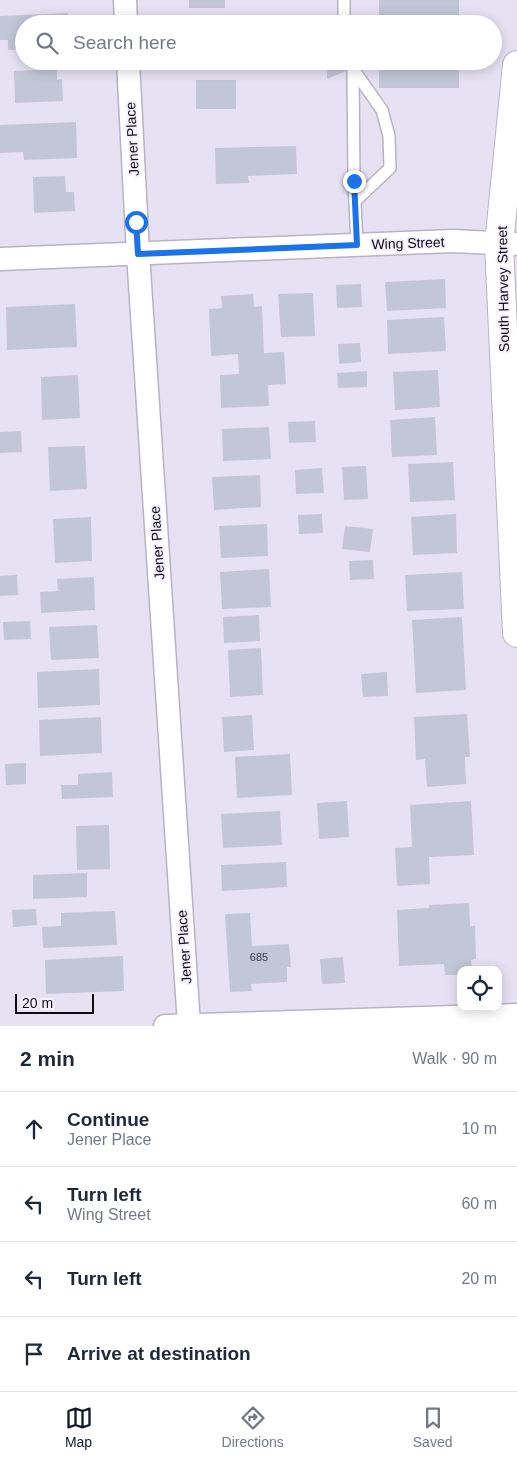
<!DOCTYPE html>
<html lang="en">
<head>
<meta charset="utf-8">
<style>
  :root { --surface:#fff; --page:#f6f6f7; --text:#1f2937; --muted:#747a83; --line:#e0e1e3; --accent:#111827 }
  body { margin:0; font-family:Arial,sans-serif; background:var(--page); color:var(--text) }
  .controls { position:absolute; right:15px; bottom:15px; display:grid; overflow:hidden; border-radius:10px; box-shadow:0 2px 12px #0003 }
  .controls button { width:45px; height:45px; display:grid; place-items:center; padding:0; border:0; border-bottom:1px solid var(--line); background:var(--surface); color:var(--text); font:25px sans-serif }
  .scale { position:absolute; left:15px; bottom:12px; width:79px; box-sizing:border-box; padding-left:5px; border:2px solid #0d0c11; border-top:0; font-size:14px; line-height:18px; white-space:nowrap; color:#0d0c11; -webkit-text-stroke:4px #f4f0fe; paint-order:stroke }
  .stop { position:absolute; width:15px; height:15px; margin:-11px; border:4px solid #1a73e8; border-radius:50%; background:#fff }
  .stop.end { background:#1a73e8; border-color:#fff; box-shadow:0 1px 5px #0008 }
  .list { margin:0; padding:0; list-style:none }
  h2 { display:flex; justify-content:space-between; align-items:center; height:65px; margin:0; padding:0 20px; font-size:21px }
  h2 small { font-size:16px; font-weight:400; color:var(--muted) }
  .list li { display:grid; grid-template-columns:32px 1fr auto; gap:15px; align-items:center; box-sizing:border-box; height:75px; padding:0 20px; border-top:1px solid var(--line) }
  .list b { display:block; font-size:19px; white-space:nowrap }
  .list p { margin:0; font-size:16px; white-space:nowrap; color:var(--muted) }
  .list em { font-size:16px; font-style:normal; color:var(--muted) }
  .icon { flex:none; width:28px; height:28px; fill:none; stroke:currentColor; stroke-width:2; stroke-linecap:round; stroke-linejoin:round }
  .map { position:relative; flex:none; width:517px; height:1026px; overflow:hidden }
  .search { position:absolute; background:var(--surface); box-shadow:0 2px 12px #0003; left:15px; right:15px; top:15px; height:55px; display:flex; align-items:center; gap:12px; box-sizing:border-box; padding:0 18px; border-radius:28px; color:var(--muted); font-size:19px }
  .sheet { height:365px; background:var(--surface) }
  nav { display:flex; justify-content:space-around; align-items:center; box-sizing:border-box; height:70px; border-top:1px solid var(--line); background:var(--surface); font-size:14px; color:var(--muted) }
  nav a { display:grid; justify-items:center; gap:2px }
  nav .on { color:var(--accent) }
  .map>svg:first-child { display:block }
  .building { fill:#c3c6d7 }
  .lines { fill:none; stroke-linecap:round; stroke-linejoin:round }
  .service-casing { stroke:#b8b3c3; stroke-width:14 }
  .minor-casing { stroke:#b8b3c3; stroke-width:25 }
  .tertiary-casing { stroke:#b8b3c3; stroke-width:30 }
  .service { stroke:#fff; stroke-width:11 }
  .minor { stroke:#fff; stroke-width:22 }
  .tertiary { stroke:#fff; stroke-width:28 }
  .route { stroke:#1a73e8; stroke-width:6 }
  .labels { text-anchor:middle; stroke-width:4; stroke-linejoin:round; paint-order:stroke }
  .number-label { font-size:11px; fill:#3a3a42 }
  .street-label { font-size:14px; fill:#0d0c11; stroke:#f4f0fe }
</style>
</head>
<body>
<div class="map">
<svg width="517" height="1026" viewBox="0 0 517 1026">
  <rect width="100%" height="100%" fill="#e7e2f3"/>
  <g class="building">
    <rect x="189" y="0" width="36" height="8"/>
    <rect x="379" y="0" width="80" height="24"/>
    <polygon points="68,13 68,24 24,24 24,49 8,50 8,40 0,40 0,16"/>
    <rect x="193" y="20" width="49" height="4"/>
    <polygon points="327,61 370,61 327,79"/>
    <rect x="379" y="61" width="80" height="27"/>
    <polygon points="57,69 57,80 62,79 63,101 15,103 14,71"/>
    <rect x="196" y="80" width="40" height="29"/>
    <polygon points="76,122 77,158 24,160 23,152 0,153 0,125"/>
    <polygon points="296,146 297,174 248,176 249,183 216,184 215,148"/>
    <polygon points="65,176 66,192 74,192 75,211 34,213 33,177"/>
    <polygon points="445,279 446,308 387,311 385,282"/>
    <polygon points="361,284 362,307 337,308 336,285"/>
    <polygon points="313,293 315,336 281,337 278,294"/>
    <polygon points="253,294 254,307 262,306 264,353 284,352 286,384 268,385 269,406 221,408 220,375 239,374 238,354 211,356 209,309 222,308 221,296"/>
    <polygon points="75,304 77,347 7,350 6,307"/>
    <polygon points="444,317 446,351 388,354 387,320"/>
    <polygon points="360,343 361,362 339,364 338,344"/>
    <polygon points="438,370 440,407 395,410 393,372"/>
    <polygon points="367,371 367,387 338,388 337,373"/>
    <polygon points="78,375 80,418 42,420 41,377"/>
    <polygon points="435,417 437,455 392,457 390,420"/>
    <polygon points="315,421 316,442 289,443 288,422"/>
    <polygon points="269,427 271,459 223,461 222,429"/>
    <polygon points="21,431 22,452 0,453 0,432"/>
    <polygon points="85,446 87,489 50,491 48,447"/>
    <polygon points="453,462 455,500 410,502 408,464"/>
    <polygon points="366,466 368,499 344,500 342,467"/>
    <polygon points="322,468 324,493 296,494 295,470"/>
    <polygon points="260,475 261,507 214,510 212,477"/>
    <polygon points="322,514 323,533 299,534 298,515"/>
    <polygon points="456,514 457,553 413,555 411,517"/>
    <polygon points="91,517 92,561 55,563 53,519"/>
    <polygon points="267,524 268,556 221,558 219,526"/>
    <polygon points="345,526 373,529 370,552 342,549"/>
    <polygon points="373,560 374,579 350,580 349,561"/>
    <polygon points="269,569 271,607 222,609 220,572"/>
    <polygon points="462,572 464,609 407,611 405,575"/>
    <polygon points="17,575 18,595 0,596 0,576"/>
    <polygon points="94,577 95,610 41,613 40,592 58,591 57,579"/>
    <polygon points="259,615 260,641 224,643 223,617"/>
    <polygon points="462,617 466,690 416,693 412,620"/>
    <polygon points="30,621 31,639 4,640 3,622"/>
    <polygon points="97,625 99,658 51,660 49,627"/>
    <polygon points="261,648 263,695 230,697 228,650"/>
    <polygon points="99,669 100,705 38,708 37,672"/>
    <polygon points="387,672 388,696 363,697 361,674"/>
    <polygon points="467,714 470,757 465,757 466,784 427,787 425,759 416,760 414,717"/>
    <polygon points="252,715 254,750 224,752 222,717"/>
    <polygon points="101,717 102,753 40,756 39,720"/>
    <polygon points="290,754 292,795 237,798 235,757"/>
    <polygon points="26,763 26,784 6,785 5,764"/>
    <polygon points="112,772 113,797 62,799 61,785 78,785 78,774"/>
    <polygon points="347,801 349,837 319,839 317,803"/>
    <polygon points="471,801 474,855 429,857 430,884 397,886 395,848 412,847 410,805"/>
    <polygon points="280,811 282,845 223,848 221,814"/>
    <polygon points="109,825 110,869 77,870 76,826"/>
    <polygon points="286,862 287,887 222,891 221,865"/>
    <polygon points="87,873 87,897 33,899 33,875"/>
    <polygon points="469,903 470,926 475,926 476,959 471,960 472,970 461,970 461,975 445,975 444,964 399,966 397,910 429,908 429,905"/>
    <polygon points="36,909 37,925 13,927 12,910"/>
    <polygon points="115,911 117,945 43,948 42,927 61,926 61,913"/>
    <polygon points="250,913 252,946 289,944 291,967 287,967 287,982 251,984 252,991 230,992 225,914"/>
    <polygon points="123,956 124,991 46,994 45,960"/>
    <polygon points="343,957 345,983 322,984 320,959"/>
  </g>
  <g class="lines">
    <defs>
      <g id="service">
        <polyline points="344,0 344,24"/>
        <polyline points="353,69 354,181 357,245"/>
        <polyline points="353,69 382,110 389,136 390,168 355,201"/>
      </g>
      <g id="minor">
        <polyline points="125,0 126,24"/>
        <polyline points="128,61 138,254 189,1025"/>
        <polyline points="0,259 453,241 517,244"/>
        <polyline points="165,1026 517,1015"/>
      </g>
      <polyline id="tertiary" points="517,65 499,244 517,633"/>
    </defs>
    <use href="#service" class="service-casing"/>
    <use href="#minor" class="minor-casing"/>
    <use href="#tertiary" class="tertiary-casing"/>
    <use href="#service" class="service"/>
    <use href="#minor" class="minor"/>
    <use href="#tertiary" class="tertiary"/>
  </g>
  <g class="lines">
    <polyline class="route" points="136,222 138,254 357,245 354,181"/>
  </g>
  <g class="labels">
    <g class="number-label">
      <text x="259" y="961">685</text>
    </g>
    <g class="street-label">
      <text transform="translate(132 139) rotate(-93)" y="5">Jener Place</text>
      <text transform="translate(408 243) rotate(-2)" y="5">Wing Street</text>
      <text transform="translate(503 289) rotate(-91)" y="5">South Harvey Street</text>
      <text transform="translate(157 543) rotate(-94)" y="5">Jener Place</text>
      <text transform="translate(184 947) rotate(-94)" y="5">Jener Place</text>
    </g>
  </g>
</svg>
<div class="controls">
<button><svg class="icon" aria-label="locate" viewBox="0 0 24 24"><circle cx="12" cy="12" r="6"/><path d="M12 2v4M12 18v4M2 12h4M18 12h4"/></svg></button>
</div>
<div class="scale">20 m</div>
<div class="stop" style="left:136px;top:222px"></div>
<div class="stop end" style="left:354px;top:181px"></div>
<div class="search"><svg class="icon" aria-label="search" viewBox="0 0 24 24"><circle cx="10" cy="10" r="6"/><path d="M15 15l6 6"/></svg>Search here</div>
</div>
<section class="sheet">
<h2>2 min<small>Walk · 90 m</small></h2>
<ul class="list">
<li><svg class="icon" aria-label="ahead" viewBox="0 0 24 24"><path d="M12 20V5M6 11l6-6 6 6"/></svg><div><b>Continue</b><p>Jener Place</p></div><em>10 m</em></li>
<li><svg class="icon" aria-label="left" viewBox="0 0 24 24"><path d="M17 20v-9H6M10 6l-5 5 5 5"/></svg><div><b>Turn left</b><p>Wing Street</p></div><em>60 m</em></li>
<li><svg class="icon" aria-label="left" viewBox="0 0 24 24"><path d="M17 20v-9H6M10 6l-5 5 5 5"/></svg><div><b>Turn left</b></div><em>20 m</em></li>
<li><svg class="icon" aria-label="arrive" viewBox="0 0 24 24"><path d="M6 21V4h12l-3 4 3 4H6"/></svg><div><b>Arrive at destination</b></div></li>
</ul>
</section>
<nav>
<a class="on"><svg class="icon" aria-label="map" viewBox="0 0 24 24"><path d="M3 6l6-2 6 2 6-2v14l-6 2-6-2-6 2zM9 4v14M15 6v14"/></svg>Map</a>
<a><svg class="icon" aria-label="directions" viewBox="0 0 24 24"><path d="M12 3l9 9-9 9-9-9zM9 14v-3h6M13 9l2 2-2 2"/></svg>Directions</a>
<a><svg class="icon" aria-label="saved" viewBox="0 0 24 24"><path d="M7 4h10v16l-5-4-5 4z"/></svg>Saved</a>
</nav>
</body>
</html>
